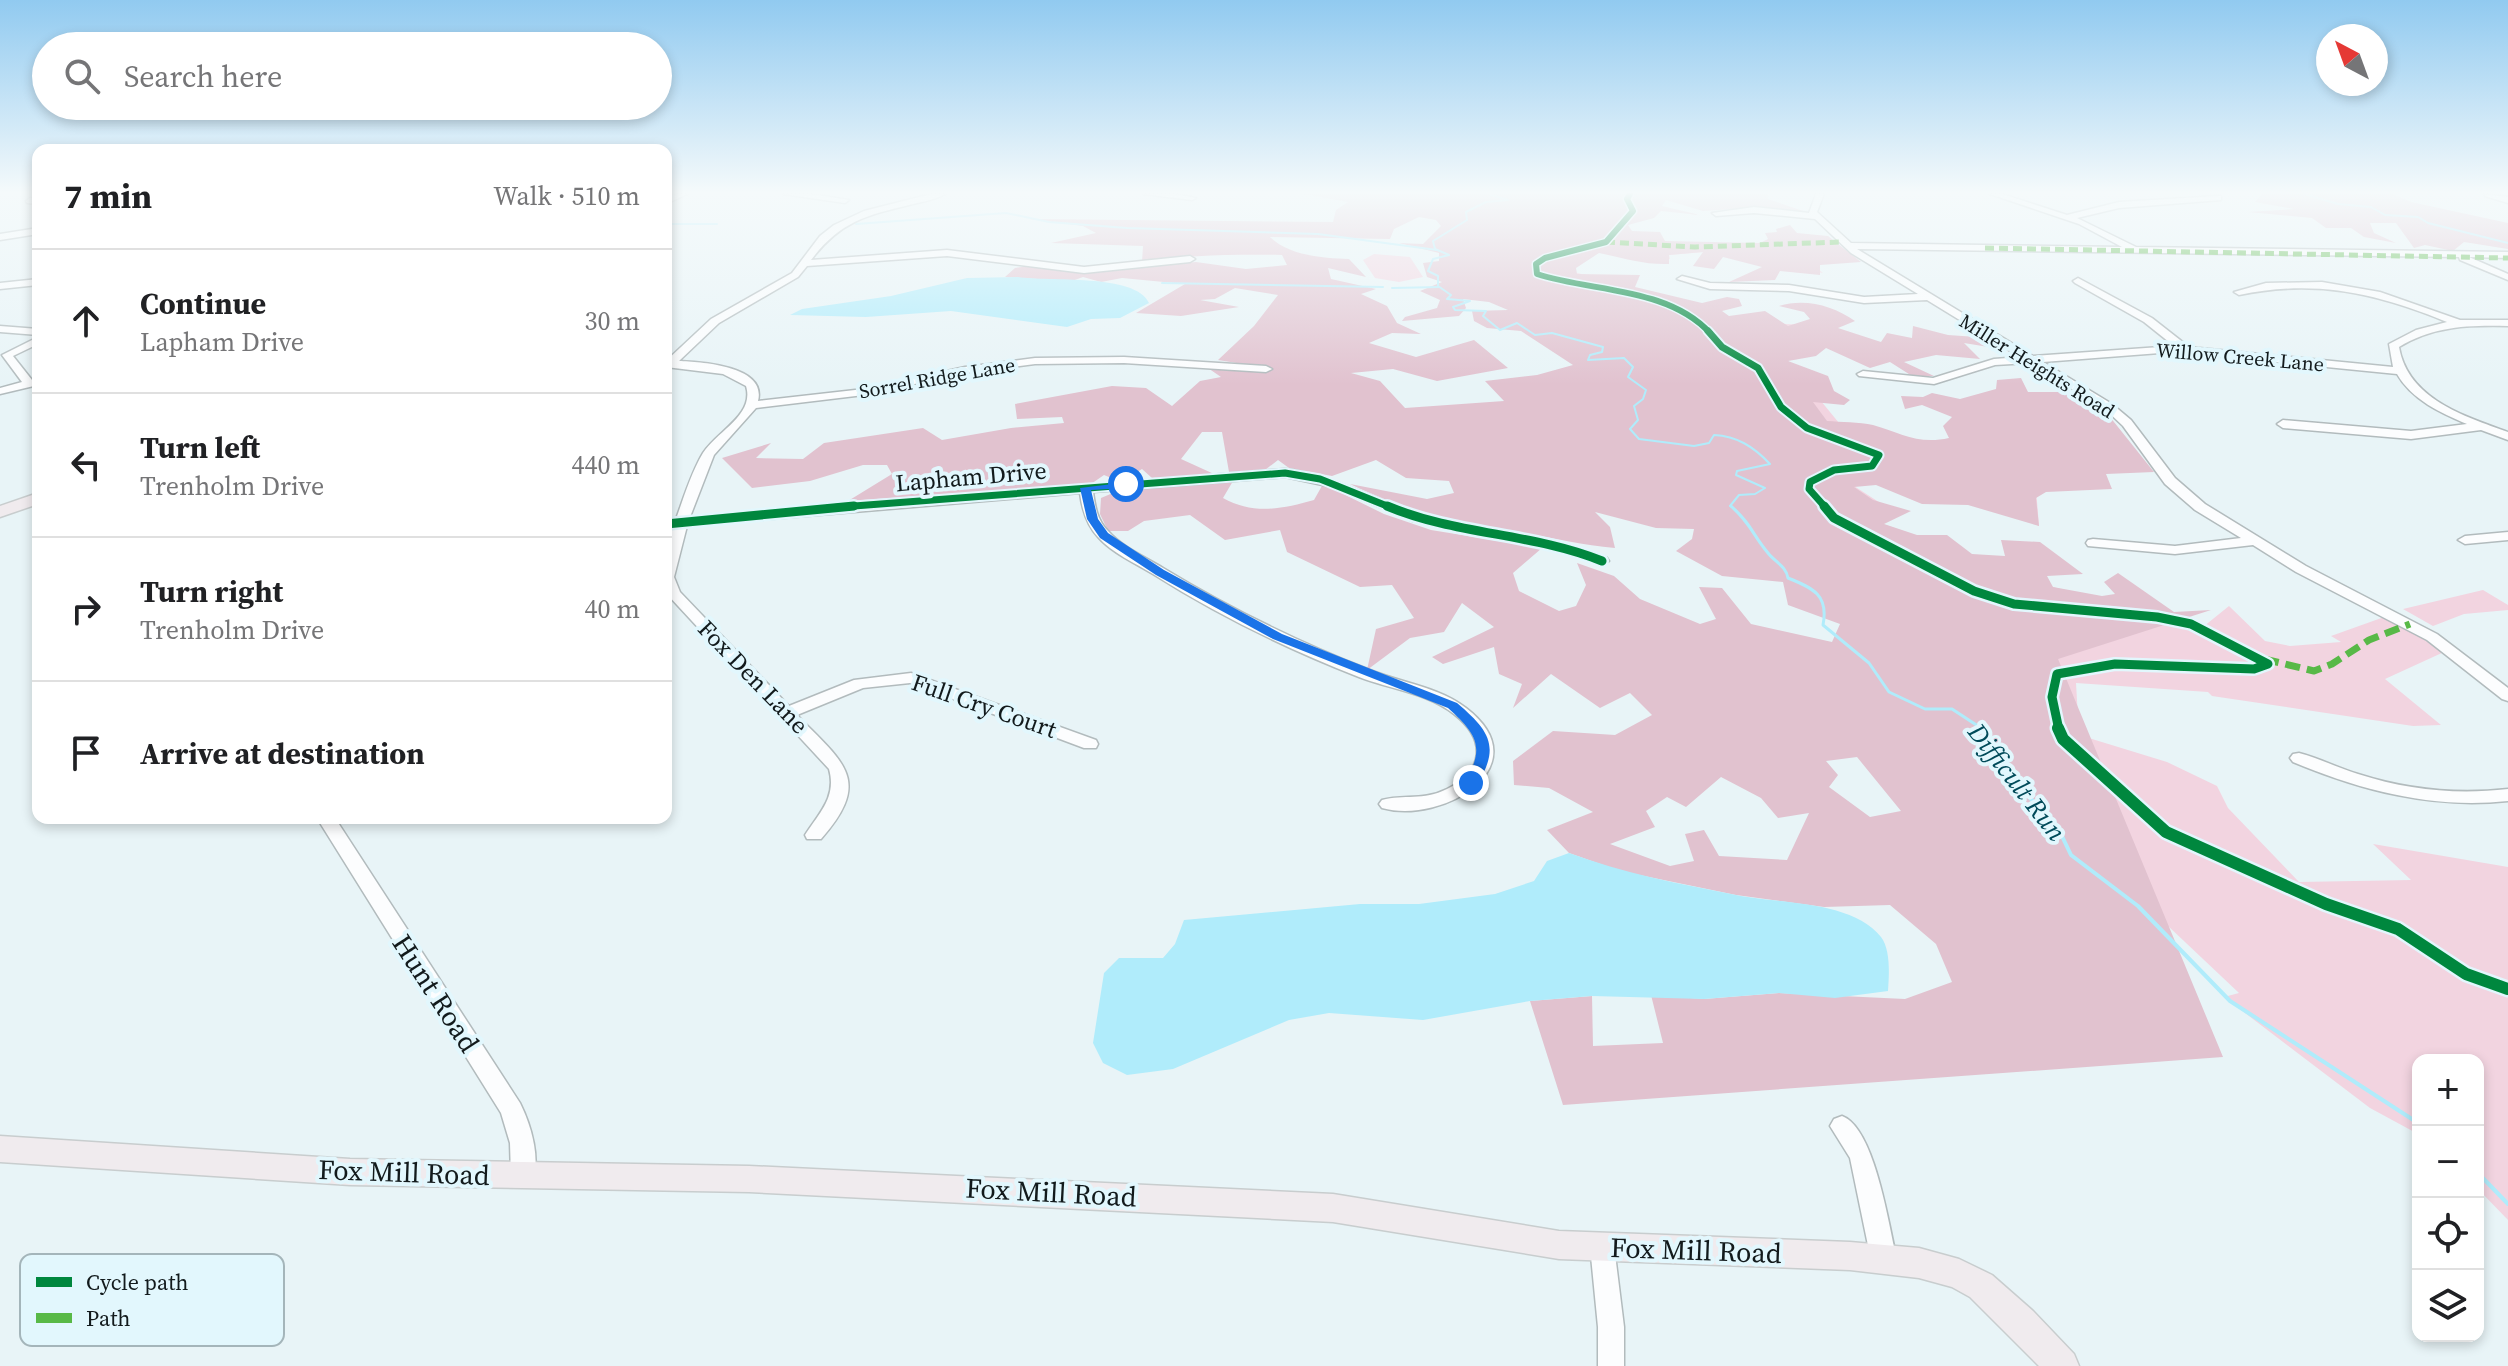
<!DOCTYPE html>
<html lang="en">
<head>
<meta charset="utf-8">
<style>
  :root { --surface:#fff; --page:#f6f6f6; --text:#202124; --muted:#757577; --line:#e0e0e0 }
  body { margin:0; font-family:"Source Serif 4",serif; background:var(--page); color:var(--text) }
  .controls { position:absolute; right:24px; bottom:24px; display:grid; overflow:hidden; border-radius:16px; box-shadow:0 4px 12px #0003 }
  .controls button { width:72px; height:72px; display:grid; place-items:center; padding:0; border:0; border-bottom:2px solid var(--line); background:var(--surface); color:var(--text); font:40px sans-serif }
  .compass { position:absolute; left:2316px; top:24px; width:72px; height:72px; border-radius:50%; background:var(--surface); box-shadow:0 4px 12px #0003; rotate:319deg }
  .stop { position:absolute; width:24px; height:24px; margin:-18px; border:6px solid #1a73e8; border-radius:50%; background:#fff }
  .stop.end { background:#1a73e8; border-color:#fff; box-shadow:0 2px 8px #0008 }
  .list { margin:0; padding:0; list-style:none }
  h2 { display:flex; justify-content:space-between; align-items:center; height:104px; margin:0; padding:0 32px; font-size:34px }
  h2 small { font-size:26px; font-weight:400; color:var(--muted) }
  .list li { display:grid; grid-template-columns:52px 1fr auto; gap:24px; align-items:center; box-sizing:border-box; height:144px; padding:0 32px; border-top:2px solid var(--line) }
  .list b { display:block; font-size:30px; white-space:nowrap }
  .list p { margin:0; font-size:26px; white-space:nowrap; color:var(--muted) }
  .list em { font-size:26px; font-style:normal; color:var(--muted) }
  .icon { flex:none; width:44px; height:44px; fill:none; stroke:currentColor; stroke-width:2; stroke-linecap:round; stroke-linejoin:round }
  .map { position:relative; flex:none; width:2508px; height:1366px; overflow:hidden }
  .search { position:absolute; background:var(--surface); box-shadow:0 4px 12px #0003; left:32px; top:32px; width:640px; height:88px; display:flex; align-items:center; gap:20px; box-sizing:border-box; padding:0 28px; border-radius:44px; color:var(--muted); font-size:30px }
  .panel { position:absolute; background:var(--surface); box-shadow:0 4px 12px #0003; left:32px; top:144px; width:640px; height:680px; border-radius:16px }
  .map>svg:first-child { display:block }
  .green { fill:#f2d4e0 }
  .forest { fill:#e1c2cf; fill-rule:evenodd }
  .water { fill:#b0ecfb }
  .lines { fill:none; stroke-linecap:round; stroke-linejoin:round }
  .stream-far2 { stroke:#b0ecfb; stroke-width:2 }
  .stream-far1 { stroke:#b0ecfb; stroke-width:3 }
  .stream { stroke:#b0ecfb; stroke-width:4 }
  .minor-casing { stroke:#b2bbbd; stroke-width:3 }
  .major-casing { stroke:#c8cdce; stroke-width:3 }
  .minor { fill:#fcfdfe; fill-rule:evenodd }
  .major { fill:#f0ebee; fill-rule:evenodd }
  .quiet-far1 { stroke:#58b947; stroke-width:5; stroke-dasharray:9 5; stroke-linecap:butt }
  .quiet { stroke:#58b947; stroke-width:7; stroke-dasharray:15 7; stroke-linecap:butt }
  .cycleway-far3-casing { stroke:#e2f7fd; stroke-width:9 }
  .cycleway-far2-casing { stroke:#e2f7fd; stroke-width:11 }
  .cycleway-far1-casing { stroke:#e2f7fd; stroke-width:14 }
  .cycleway-casing { stroke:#e2f7fd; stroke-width:17 }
  .cycleway-far3 { stroke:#00873e; stroke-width:6 }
  .cycleway-far2 { stroke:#00873e; stroke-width:7 }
  .cycleway-far1 { stroke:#00873e; stroke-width:9 }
  .cycleway { stroke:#00873e; stroke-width:12 }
  .route { fill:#1a73e8 }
  .labels { text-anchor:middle; stroke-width:8; stroke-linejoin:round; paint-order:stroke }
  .far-street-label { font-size:20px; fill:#121a1c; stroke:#e2f7fd }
  .street-label { font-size:24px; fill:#121a1c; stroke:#e2f7fd }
  .water-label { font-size:26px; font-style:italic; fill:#004a59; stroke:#e2f7fd }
  .near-street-label { font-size:28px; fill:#121a1c; stroke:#e2f7fd }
  .key { fill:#e2f7fd; stroke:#a4b5ba; stroke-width:2 }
  .key-label { font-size:22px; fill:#121a1c }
</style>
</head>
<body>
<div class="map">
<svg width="2508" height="1366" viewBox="0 0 2508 1366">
  <rect width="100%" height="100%" fill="#e8f4f7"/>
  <g class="green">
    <path d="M1502,241L1788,245L1823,273L1704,252L1669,255L1670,259L1600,251L1563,269L1600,279L1626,276L1639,279L1625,287L1720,320L1821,326L1767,335L1839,423L1908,447L2102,407L2113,417L2070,472L2036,489L2039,526C1989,502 1908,474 1854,486L1888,508L1883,524L2036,577L2034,582L2102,600L2130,599L2203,627L2229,606L2265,641L2290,646L2341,642L2331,636L2387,616L2444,652L2385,679L2441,725L2413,726L2212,696L2208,692L2076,683L2079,735L2167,762L2217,786L2228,808L2299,882L2411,880L2373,844L2508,867V1220L2478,1189V1060H2418V1134L2370,1108L2224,997L2239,993L1899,672Z"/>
    <polygon points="1374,254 1410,257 1423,277 1399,282 1375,278 1363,260"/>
    <polygon points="2483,590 2508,605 2508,610 2464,614 2433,626 2403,609"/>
  </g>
  <g class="forest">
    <path d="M1304,194H1768V199L1806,212L1748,208L1703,211L1666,200L1662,206L1700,215L1661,211L1654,218L1628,225L1632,231L1660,232L1665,241L1760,243L1768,239L1765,233L1777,232L1776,229L1790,225L1797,233L1828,236L1861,262L1820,265V275L1780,271L1775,280L1729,282L1762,267L1723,257L1714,269L1693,266L1703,252L1669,255V264C1644,265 1624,258 1599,253L1576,268L1577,274L1640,275L1635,287L1702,303L1727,297L1739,299L1742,306L1722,311L1729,316L1765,311L1788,326L1810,319L1804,312L1779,306C1806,298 1833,306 1855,321L1838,328L1881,342L1887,333L1912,338L1913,326L1948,335L1977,337L2007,350L1964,343L1980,359L1936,355L1904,362L1934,376H1912L1890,362L1870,368L1826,348L1816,356L1788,361L1828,376L1834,391L1850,400L1844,405L1813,402L1827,421C1841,422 1859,422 1873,425C1901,433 1918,445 1949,438L1943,426L1952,417L1922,405L1905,409L1901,396L1923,397L1932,393L1960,399L1996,389L1997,380L2021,378L2028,392H2075L2102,407L2154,472L2106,474L2112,489L2046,492L2036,498L2039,526L1968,505L1922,504L1876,485L1854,487L1873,500L1911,511L1884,524L1917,535H1947L1972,554L2005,556L2001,540L2040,542L2083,574L2047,576L2053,587L2102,596L2115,594L2104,582L2118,573L2174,612L2211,610L2058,659L2223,1057L1563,1105L1530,1001L1592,996L1593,1046L1663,1043L1651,995L1704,999L1779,993L1905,999L1952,982L1936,944L1890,905L1824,907L1736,895L1620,871L1569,853L1547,830L1593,812L1549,788L1514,785L1513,761L1553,731L1615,735L1652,715L1630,693L1600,708L1551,674L1513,708L1522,684L1499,674L1494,647L1443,664L1432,657L1494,627L1462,603L1444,632L1410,638L1367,670L1376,629L1414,618L1392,585L1360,587L1287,552L1280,530L1225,540L1190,515L1144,521L1128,531H1108L1100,514L1101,498L1120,490L1233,481L1223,498C1253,515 1282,509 1314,500L1323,484L1384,514L1431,530L1542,548L1513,573L1519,591L1559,611L1576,606L1586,585L1577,563L1614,576L1640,599L1700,624L1716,619L1699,587L1722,588L1751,624L1832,642L1840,624L1788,605L1783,582L1722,576L1676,551L1692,539L1694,529L1656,528L1595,512L1610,527L1615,548C1583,545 1554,538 1523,533C1453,522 1416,515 1350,484L1427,499L1454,493L1449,481L1406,478L1376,460L1332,476L1289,468L1278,460L1265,470L1229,472L1222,432H1202L1181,459L1214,474L1152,478L1142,469L1121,482L1104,475L1091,484L848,501L892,474L887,465H863L810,481L752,488L722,458L771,443L756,458L803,459L824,443L923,428L942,440L1011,428L1064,423L1062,417L1017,419L1015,404L1112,386L1146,388L1172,406L1200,381L1221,377L1205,366L1245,368L1266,373L1273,369L1218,360L1254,326L1278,295L1235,288L1215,299L1200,300L1239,307L1181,316L1136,313L1185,284L1122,278L1101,282L1083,277L1072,281L1005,277L1015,268L1029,266L1093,271L1196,262L1246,269L1287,265L1282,255C1234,254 1189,255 1142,262L1143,246L1051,243L1096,233L1083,226L1029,219L1333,222L1336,210L1348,202ZM1419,217L1436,220L1441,226L1423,244L1399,243L1439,253V261L1423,263L1427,277L1442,282L1420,291L1440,300L1437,308L1405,317L1402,321L1459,316L1466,308L1463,299L1489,302L1508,310L1472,311L1474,321L1487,328L1521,331L1573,365L1537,375L1485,381L1504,401L1405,408L1380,381L1351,373L1393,369L1437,381L1508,368L1474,340L1416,357L1369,343L1392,333L1421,334L1397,323L1387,306L1361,294L1376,289L1331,279L1328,268L1366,277L1349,259C1324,258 1289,256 1270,237L1390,239L1394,229ZM1857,757L1901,811L1870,817L1829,787L1838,775L1826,761ZM1721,777L1761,798L1778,818L1809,813L1787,860L1719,856L1704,830L1685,834L1694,861L1670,866L1610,844L1655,827L1646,811L1667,797L1686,807Z"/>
    <polygon points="2262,194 2393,194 2411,202 2508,223 2508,249 2464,242 2453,251 2425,245 2414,248 2396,223 2370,223 2374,233 2396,243 2364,237 2351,228 2326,228 2312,218 2248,212 2294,209 2255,202"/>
  </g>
  <g class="water">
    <path d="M1018,277C1048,282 1136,273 1149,303L1120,318L1091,319L1067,327L951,311L866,317L790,315L802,309L891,296L967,278Z"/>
    <path d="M1569,853C1623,873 1680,884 1736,895C1778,904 1852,900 1881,937C1891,950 1889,976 1888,991L1835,998L1779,993L1704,999L1592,996L1530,1001L1423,1020L1329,1013L1289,1020L1173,1069L1127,1075L1103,1063L1093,1043L1104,973L1119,958H1163L1175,944L1184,920L1360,904H1419L1495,894L1534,881L1547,861Z"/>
  </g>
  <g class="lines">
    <g class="stream-far2">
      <path d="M1489,194L1508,200L1486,202L1466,212L1467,220L1433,241L1435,249L1449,255L1433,259L1428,271L1438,276V286L1451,295L1447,299L1470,301L1453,307L1455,310L1486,311L1483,316L1500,330L1517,323L1535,335L1552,333L1603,347L1602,352L1590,355L1588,360L1624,358L1633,367L1628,377L1646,390L1643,399L1634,406L1638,420L1630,429L1639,439L1694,446L1709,443L1714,435C1737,436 1754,447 1770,464L1737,471L1736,475L1765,488L1755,494L1739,495L1730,506L1733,508"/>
      <polyline points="2304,194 2338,204 2371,207 2385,215 2418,217 2428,223 2508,243"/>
      <polyline points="666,224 717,224"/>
      <polyline points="856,224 1006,213 1049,222 1127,228 1318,234 1437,250"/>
      <polyline points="1162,283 1383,287"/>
      <polyline points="1392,288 1439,287"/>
    </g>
    <path class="stream-far1" d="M1731,506C1752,525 1752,534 1768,553C1775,562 1786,566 1788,578C1813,588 1829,595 1823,625L1869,663L1889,692L1925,709H1952L1984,730"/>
    <g class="stream">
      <polyline points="1982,728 2004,757 2017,783 2060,832 2071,855 2138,906 2230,1001 2418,1123"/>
      <polyline points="2478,1173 2508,1204"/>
    </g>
    <defs>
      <g id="minor">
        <polygon points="676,194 687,194 666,204 666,198"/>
        <polygon points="783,194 811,194 849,200 845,203"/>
        <path d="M931,194H945C935,200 921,202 909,205C864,216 840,222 811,260L947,250L1084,267L1190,256L1195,259L1190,262L1084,273L947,256L807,266L798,277L719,323L679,361C702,362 767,366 758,401L864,389L965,367L1035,358L1124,357L1266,366L1272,369L1266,372L1124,363L1035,364L965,373L864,395L756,408L714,455L690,517L1285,469C1336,475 1377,502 1426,516C1486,533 1548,535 1607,558L1609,561L1602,565L1554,549L1413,521L1332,487L1285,477L1093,492C1095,506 1097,520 1108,531C1122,547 1145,557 1163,568C1229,608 1298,642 1370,670C1402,683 1439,687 1466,708C1542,766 1442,825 1382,808L1379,804L1382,800C1404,794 1423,801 1447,789C1484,771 1487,740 1454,714C1427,693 1390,689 1359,677C1287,649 1218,615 1153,574C1135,563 1112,553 1098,537C1086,524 1082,509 1080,493L687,526L674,577L680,592L789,706L854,680L911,673L1096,740L1098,744L1096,748H1084L910,683L863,688L797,715C842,762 874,779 821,839H807L805,835C819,813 837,797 829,769L666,593V551L673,527L666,528V520L676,519C684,497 691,473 703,453C717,431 755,415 746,386L723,374L666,367V361L711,319L792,273L820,236L834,225L864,211Z"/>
        <polygon points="1143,194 1175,194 1196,198 1192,200"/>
        <path d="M1816,194H1824L1817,212L1851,243L2122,247L2079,224L1990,194H2002L2067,215L2119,202L2218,196H2221V200L2119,208L2077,218L2136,247L2508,252V258L2469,257L2508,274V280L2460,260L2459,257L1857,249L2033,356L2174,346L2144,322L2075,283L2073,281L2078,278L2152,318L2189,347L2393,367L2389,344L2416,330L2447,322C2376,293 2315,279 2239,295L2234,292L2266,283L2322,282L2380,292L2460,320H2508V326C2469,325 2433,326 2399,347C2408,399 2464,416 2508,432V440L2481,430L2411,439L2283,428L2277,424L2283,420L2411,431L2467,424C2441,413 2412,400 2397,374L2173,352L2043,362L2112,404L2131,420L2175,478L2205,504L2306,566L2437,634L2508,688V701L2502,699L2427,640L2296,572L2253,545L2175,554L2088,546L2086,543L2088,540L2093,539L2175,546L2241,538L2195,510L2165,484L2123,426L2104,408L2029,363L1995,365L1934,384L1859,376L1857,374L1863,371L1933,378L1994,359L2020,357L1927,300L1864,303L1789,291L1710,289L1677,279L1682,276L1710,283L1789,285L1864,297L1918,294L1851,253L1815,219L1754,213L1716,216L1712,213L1754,207L1809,213Z"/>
        <polygon points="2484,194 2508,197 2508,203 2485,196"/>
        <polygon points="30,198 38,198 38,204 27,203 26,201"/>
        <polygon points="38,228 38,234 0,240 0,234"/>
        <polygon points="38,279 38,285 0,289 0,283"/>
        <polygon points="0,326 38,329 38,335 0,332"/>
        <polygon points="38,337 38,344 13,356 32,380 38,379 38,385 0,394 0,388 22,382 2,355"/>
        <polygon points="2508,532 2508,540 2465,544 2458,540 2465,536"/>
        <path d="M2299,753C2319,758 2338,768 2358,774C2408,790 2456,795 2508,789V801C2432,809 2363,791 2293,762L2290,758L2293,754Z"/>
        <path d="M317,818H335L520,1103C531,1125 542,1161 531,1183L523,1186L515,1183L511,1176L510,1143L501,1113Z"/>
        <path d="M1842,1116C1875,1128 1889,1227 1897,1260L1893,1268L1884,1272L1875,1268L1871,1260L1850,1158L1830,1126L1834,1119Z"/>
        <polygon points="1602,1235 1611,1238 1614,1246 1624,1327 1624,1366 1598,1366 1598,1327 1590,1246 1593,1238"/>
      </g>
      <g id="major">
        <polygon points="38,493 38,504 0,517 0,506"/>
        <polygon points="0,1136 350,1159 749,1166 1333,1194 1559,1231 1850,1242 1919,1248 1959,1259 1992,1275 2033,1311 2074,1354 2079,1366 2039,1366 1970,1297 1952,1287 1919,1278 1850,1270 1559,1259 1333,1222 749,1192 350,1185 0,1162"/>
      </g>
    </defs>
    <use href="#minor" class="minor-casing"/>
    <use href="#major" class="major-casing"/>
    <use href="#minor" class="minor"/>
    <use href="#major" class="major"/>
    <g class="quiet-far1">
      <polyline points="1606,242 1695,247 1842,242"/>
      <polyline points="1985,248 2508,258"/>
    </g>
    <polyline class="quiet" points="2264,659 2314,671 2332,664 2369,640 2410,624"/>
    <defs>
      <path id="cycleway-far3" d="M1630,194L1627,199L1633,211L1606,242L1545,258L1536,264L1537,274C1592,292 1668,287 1710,333"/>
      <g id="cycleway-far2">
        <polyline points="1708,331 1722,347 1758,368 1781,407 1807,428 1879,455 1872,466 1834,470 1810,482 1809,489 1826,508"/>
        <polyline points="828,508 1285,473 1320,479 1392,508"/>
      </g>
      <g id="cycleway-far1">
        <path d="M1387,506C1456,535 1533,533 1602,561"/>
        <polyline points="1824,506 1834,518 1974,591 2014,604 2157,617 2191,624 2268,664 2254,669 2115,664 2057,674 2052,697 2059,730"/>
        <polyline points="666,524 854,506"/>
      </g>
      <polyline id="cycleway" points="2058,728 2063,739 2166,832 2326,904 2398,929 2466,974 2508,989"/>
    </defs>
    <use href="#cycleway-far3" class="cycleway-far3-casing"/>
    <use href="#cycleway-far2" class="cycleway-far2-casing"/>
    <use href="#cycleway-far1" class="cycleway-far1-casing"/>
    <use href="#cycleway" class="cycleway-casing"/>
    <use href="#cycleway-far3" class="cycleway-far3"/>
    <use href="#cycleway-far2" class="cycleway-far2"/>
    <use href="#cycleway-far1" class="cycleway-far1"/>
    <use href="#cycleway" class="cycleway"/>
  </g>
  <linearGradient id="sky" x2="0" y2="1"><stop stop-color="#91caf0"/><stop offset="0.5" stop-color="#f5fafb"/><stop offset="1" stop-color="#f5fafb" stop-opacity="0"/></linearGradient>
  <rect width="2508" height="385" fill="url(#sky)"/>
  <path class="route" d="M1129,482L1126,488L1091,490L1098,519L1108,533L1164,570L1282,634L1457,703C1490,731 1501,747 1476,786L1464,783C1486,748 1477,734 1448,708L1273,639L1156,575L1100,538L1087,519L1080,488Z"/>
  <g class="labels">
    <g class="far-street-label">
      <text transform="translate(2240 357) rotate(5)" y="7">Willow Creek Lane</text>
      <text transform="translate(2037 366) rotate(32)" y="7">Miller Heights Road</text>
      <text transform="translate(937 378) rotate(-10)" y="7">Sorrel Ridge Lane</text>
    </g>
    <g class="street-label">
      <text transform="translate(971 477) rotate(-5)" y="8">Lapham Drive</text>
      <text transform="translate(753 677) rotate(46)" y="8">Fox Den Lane</text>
      <text transform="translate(984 706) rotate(19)" y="8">Full Cry Court</text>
    </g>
    <g class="water-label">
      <text transform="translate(2017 782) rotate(52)" y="9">Difficult Run</text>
    </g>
    <g class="near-street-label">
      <text transform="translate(436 993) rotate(57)" y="10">Hunt Road</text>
      <text transform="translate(404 1172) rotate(2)" y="10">Fox Mill Road</text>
      <text transform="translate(1051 1192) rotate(3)" y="10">Fox Mill Road</text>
      <text transform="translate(1696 1250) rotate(2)" y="10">Fox Mill Road</text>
    </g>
  </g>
  <rect x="20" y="1254" width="264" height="92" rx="12" class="key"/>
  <rect x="36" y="1277" width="36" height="10" fill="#00873e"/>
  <rect x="36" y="1313" width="36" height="10" fill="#58b947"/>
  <g class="key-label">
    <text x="86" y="1290">Cycle path</text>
    <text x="86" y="1326">Path</text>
  </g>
</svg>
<div class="controls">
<button>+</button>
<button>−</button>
<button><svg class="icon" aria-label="locate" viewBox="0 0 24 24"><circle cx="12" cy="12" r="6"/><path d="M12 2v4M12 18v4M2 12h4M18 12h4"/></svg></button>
<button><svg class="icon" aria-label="layers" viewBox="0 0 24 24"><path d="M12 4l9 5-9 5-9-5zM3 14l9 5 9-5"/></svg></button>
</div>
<svg class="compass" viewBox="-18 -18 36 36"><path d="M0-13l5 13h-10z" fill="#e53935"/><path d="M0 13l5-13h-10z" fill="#757577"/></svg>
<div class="stop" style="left:1126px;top:484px"></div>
<div class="stop end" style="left:1471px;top:783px"></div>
<div class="search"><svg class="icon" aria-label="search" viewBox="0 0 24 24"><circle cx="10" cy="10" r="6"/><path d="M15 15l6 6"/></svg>Search here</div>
<section class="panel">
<h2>7 min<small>Walk · 510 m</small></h2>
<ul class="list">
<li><svg class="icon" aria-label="ahead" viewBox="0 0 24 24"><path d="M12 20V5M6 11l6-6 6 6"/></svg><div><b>Continue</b><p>Lapham Drive</p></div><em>30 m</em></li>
<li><svg class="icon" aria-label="left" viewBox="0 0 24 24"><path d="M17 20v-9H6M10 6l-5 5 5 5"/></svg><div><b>Turn left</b><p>Trenholm Drive</p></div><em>440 m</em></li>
<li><svg class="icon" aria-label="right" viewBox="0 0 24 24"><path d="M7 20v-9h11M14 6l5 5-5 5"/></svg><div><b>Turn right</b><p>Trenholm Drive</p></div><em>40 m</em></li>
<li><svg class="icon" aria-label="arrive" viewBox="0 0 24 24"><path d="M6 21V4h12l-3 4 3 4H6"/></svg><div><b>Arrive at destination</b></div></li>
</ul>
</section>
</div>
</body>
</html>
